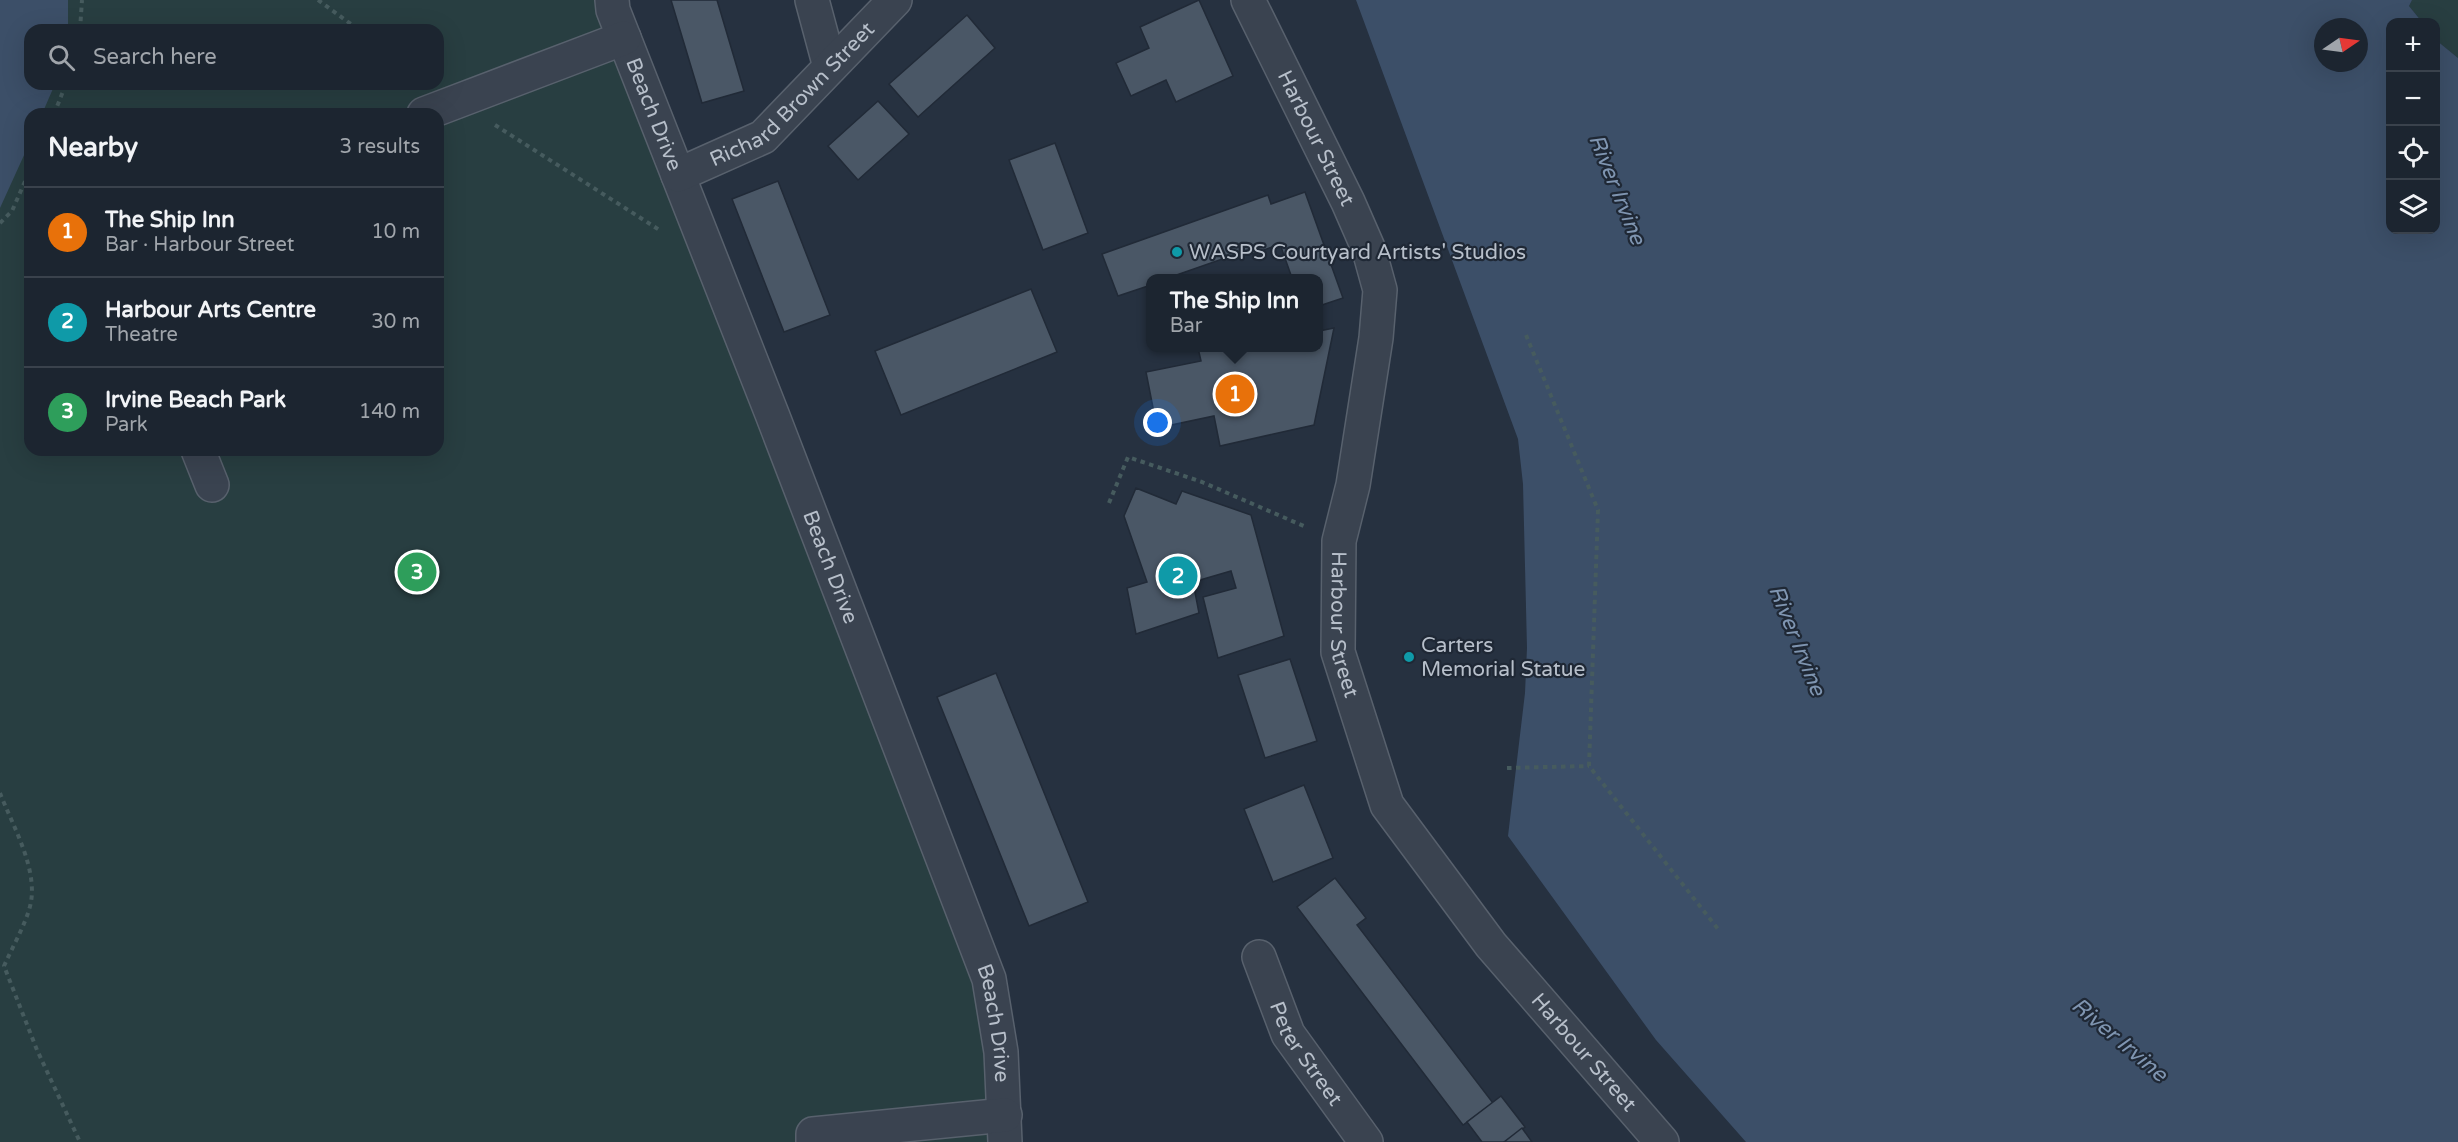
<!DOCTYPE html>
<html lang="en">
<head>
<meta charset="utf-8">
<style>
  :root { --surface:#1c2530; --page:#29313c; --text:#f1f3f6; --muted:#a0a5ab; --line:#3a424c; --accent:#91b9f6 }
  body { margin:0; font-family:"Varela Round",sans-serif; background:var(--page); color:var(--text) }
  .controls { position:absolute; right:18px; top:18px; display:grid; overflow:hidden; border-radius:12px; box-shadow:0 6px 24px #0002 }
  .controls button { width:54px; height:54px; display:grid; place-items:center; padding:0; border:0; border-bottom:2px solid var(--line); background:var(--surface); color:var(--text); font:30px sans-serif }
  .compass { position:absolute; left:2314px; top:18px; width:54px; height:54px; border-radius:50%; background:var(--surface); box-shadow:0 6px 24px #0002; rotate:77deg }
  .you { position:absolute; left:1158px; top:423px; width:21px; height:21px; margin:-15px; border:4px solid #fff; border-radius:50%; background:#1a73e8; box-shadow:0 0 0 9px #1a73e833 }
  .badge { display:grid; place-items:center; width:39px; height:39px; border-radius:50%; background:var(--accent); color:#fff; font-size:20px; font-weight:700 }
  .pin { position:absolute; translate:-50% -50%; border:3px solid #fff; box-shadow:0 2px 6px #0006 }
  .popup { position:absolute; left:1146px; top:274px; width:177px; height:78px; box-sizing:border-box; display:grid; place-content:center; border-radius:12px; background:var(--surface); filter:drop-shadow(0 2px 4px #0005); font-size:20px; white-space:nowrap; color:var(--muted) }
  .popup b { font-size:22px; color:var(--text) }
  .popup::after { content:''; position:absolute; left:50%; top:100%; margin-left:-12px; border:12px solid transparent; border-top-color:var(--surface) }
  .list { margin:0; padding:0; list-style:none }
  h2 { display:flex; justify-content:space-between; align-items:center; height:78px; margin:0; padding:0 24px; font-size:26px }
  h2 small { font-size:20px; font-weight:400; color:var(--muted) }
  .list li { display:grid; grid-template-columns:39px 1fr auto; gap:18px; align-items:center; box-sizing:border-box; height:90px; padding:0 24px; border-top:2px solid var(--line) }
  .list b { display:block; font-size:22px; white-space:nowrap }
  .list p { margin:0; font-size:20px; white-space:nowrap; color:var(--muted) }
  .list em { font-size:20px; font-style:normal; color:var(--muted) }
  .icon { flex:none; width:33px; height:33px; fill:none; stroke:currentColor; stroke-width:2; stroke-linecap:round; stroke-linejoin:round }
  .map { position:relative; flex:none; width:2458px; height:1142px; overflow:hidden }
  .search { position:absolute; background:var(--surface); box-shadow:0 6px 24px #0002; left:24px; top:24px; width:420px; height:66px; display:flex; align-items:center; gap:15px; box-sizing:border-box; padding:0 21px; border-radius:18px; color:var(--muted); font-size:22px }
  .panel { position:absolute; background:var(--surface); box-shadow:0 6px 24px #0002; left:24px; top:108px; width:420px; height:348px; border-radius:18px }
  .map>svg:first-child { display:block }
  .green { fill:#283e41; fill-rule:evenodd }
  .water { fill:#3c4f68; fill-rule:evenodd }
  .building { fill:#4a5766; stroke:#212a37; stroke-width:1.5 }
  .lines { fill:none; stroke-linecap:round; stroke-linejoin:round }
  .minor-casing { stroke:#58616d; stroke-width:36 }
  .path { stroke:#465b5e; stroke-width:4; stroke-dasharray:4.5 4.5; stroke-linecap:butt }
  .minor { stroke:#3a4350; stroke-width:33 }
  .culture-dot { fill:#0f9aa8; stroke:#1f2835; stroke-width:2 }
  .labels { text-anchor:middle; stroke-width:4.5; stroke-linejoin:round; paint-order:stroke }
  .street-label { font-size:21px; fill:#b7bfca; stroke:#1f2835 }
  .poi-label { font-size:21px; fill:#b7bfca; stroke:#1f2835; text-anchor:start }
  .water-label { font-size:22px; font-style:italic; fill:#7f95b1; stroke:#1f2835 }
</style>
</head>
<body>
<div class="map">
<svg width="2458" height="1142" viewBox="0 0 2458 1142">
  <rect width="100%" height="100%" fill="#263140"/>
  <g class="green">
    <path d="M0,0H615L989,979L992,1142H0ZM30,30H438V84H30ZM30,114H438V450H30Z"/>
    <polygon points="2412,0 2458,0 2458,58 2436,40 2436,22 2422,22 2409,6"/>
  </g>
  <g class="water">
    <polygon points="0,0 68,0 68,30 30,30 30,84 55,84 42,114 30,114 30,142 0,208"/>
    <path d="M1356,0H2412L2409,6L2422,22H2390V230H2436V40L2458,58V1142H1746L1656,1040L1508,836L1525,693L1527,648L1523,484L1518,439ZM2323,27H2359V63H2323Z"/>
  </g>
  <g class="building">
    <polygon points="671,0 717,0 744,91 702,103"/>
    <polygon points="1199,0 1233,76 1176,102 1166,80 1131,96 1116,63 1149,48 1140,27"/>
    <polygon points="967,15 995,48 918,117 889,84"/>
    <polygon points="878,101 909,134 858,180 828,146"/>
    <polygon points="1055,143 1088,233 1043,250 1009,160"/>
    <polygon points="778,181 830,315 784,332 732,199"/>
    <polygon points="1305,192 1343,298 1319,306 1319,278 1292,278 1280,244 1253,254 1251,249 1168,278 1151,278 1151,285 1118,296 1102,254 1268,195 1271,204"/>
    <polygon points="1031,289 1057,352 901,415 875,351"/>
    <polygon points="1334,328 1314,425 1220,446 1214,416 1157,428 1146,372 1201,361 1198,348 1319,348 1319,331"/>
    <polygon points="1136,488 1176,504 1182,491 1251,515 1284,636 1218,658 1203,597 1236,588 1231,571 1193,582 1199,613 1136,634 1127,588 1147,582 1124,516"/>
    <polygon points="1290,659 1317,741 1265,758 1238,675"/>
    <polygon points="996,673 1088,902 1029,926 937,697"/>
    <polygon points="1304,785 1333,858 1273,882 1244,809"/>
    <polygon points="1335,878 1366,918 1357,925 1493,1103 1463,1125 1297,907"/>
    <polygon points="1501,1096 1525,1127 1506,1142 1482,1142 1467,1122"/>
    <polygon points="1522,1128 1532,1142 1504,1142"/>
  </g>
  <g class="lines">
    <defs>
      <g id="minor">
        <path id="s1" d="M612,0L613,10L772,414L989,979L1001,1052L1005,1142"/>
        <polyline points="812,0 830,67"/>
        <path id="s2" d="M1248,0L1348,202L1369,250L1380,290L1376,338L1353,485L1339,541L1338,652L1387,805L1491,945L1662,1142"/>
        <polyline points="424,114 624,38"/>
        <path id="s3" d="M678,175L763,137L895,0"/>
        <polyline points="198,450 212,485"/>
        <path id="s4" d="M1259,957L1288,1034L1366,1142"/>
        <polyline points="813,1142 813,1134 1005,1115"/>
      </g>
    </defs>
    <use href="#minor" class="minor-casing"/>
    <g class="path">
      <polyline points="318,0 359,30"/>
      <polyline points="80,30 82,0"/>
      <polyline points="54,114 66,84"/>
      <polyline points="495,125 661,231"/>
      <polyline points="0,223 12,211 30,170"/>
      <polyline points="1526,335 1598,510 1589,766 1718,929"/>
      <polyline points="1109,503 1128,457 1202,482 1306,527"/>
      <polyline points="1507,768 1589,766"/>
      <path d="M0,793C13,827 41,873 29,910C23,929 12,948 4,966L37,1050L80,1142"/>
    </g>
    <use href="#minor" class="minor"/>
  </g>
  <g class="culture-dot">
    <circle cx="1177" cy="252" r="6"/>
    <circle cx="1409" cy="657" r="6"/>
  </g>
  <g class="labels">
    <g class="street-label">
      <text dy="7" stroke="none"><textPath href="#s3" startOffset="142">Richard Brown Street</textPath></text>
      <text dy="7" stroke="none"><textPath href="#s1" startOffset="122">Beach Drive</textPath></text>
      <text dy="7" stroke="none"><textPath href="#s2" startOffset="154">Harbour Street</textPath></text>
      <text dy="7" stroke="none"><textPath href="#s1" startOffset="608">Beach Drive</textPath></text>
      <text dy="7" stroke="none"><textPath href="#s2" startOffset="658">Harbour Street</textPath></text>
      <text dy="7" stroke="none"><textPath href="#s1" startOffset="1094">Beach Drive</textPath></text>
      <text dy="7" stroke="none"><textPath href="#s4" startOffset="108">Peter Street</textPath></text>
      <text dy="7" stroke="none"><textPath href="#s2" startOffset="1162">Harbour Street</textPath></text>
    </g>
    <g class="poi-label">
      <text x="1189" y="259">WASPS Courtyard Artists' Studios</text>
      <text x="1421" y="652">Carters<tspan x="1421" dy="24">Memorial Statue</tspan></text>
    </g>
    <g class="water-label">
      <text transform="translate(1618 189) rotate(68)" y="8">River Irvine</text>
      <text transform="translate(1798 640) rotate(68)" y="8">River Irvine</text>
      <text transform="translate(2120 1039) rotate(40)" y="8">River Irvine</text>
    </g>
  </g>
</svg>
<div class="controls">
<button>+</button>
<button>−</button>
<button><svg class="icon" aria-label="locate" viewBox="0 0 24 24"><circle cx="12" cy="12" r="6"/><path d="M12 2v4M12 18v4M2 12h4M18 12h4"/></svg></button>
<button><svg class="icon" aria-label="layers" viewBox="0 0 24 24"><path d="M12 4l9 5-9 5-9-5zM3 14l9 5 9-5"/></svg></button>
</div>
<svg class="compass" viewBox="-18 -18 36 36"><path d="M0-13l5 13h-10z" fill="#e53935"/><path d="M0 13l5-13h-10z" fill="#a0a5ab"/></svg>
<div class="you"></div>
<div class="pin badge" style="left:1235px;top:394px;background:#e8710a">1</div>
<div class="popup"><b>The Ship Inn</b>Bar</div>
<div class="pin badge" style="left:1178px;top:576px;background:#0f9aa8">2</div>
<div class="pin badge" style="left:417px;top:572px;background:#2e9e5b">3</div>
<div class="search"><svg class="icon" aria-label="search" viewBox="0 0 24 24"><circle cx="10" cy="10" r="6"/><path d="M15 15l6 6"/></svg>Search here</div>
<section class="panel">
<h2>Nearby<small>3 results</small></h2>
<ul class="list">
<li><span class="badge" style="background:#e8710a">1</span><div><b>The Ship Inn</b><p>Bar · Harbour Street</p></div><em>10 m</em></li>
<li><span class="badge" style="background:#0f9aa8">2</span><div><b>Harbour Arts Centre</b><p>Theatre</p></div><em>30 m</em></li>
<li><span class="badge" style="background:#2e9e5b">3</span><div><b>Irvine Beach Park</b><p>Park</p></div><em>140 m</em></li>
</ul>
</section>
</div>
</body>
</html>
